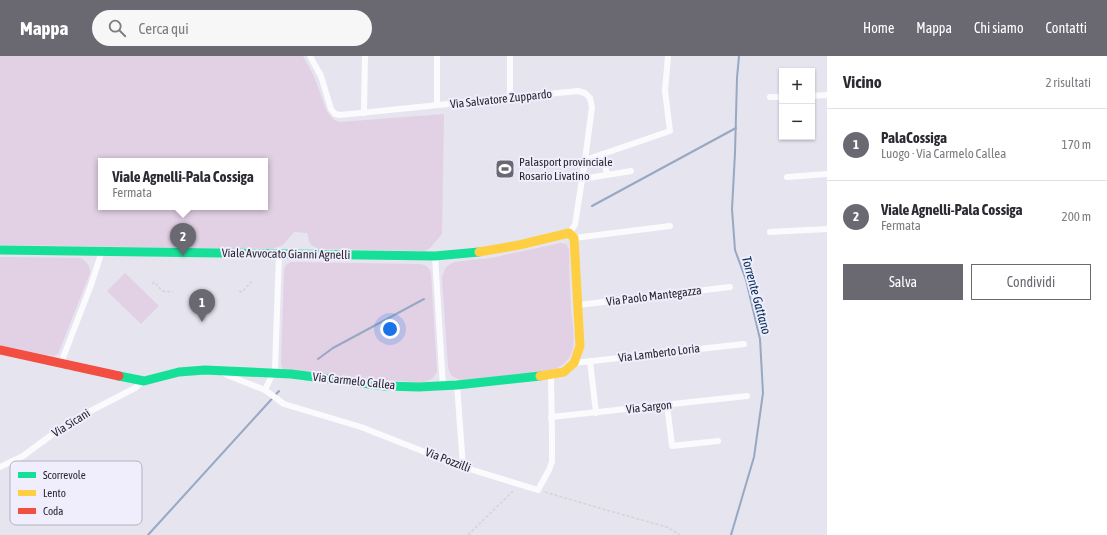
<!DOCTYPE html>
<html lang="it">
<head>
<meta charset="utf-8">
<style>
  :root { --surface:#fff; --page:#f7f7f7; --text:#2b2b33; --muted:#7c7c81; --line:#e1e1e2; --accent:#6a6972 }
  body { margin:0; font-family:"Asap Condensed",sans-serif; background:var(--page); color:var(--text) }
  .controls { position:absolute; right:12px; top:12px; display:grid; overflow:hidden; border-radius:0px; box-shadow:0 1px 3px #0004 }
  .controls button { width:36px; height:36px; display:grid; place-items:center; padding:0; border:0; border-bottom:1px solid var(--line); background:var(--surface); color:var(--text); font:20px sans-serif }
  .you { position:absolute; left:390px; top:273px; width:14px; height:14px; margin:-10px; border:3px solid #fff; border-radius:50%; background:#1a73e8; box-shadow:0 0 0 6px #1a73e833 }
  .badge { display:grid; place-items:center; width:26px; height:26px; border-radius:50%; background:var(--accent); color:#fff; font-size:13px; font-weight:700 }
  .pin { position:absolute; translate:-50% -33px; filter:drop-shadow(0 1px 2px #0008) }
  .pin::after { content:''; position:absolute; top:21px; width:14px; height:12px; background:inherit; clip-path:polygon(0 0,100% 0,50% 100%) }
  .popup { position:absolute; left:98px; top:102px; width:170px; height:52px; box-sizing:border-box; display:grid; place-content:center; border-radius:0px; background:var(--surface); filter:drop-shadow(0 1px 3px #0005); font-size:13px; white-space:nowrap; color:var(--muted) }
  .popup b { font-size:15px; color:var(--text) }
  .popup::after { content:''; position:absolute; left:50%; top:100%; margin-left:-8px; border:8px solid transparent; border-top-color:var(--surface) }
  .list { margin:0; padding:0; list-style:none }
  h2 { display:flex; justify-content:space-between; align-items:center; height:52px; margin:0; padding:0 16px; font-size:17px }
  h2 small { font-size:13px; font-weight:400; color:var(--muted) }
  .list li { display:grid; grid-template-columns:26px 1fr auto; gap:12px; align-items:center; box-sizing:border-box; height:72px; padding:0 16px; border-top:1px solid var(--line) }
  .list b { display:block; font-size:15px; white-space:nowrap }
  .list p { margin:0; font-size:13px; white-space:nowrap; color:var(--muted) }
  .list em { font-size:13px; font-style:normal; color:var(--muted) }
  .actions { display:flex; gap:8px; padding:12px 16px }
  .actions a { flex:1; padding:9px 0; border:1px solid var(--accent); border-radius:0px; text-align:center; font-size:14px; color:var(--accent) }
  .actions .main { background:var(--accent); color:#fff }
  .icon { flex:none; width:22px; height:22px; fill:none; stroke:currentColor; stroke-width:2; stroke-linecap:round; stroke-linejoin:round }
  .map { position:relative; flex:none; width:827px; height:479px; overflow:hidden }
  header { display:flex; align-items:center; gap:24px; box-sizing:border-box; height:56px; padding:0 20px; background:var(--accent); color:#fff }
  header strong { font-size:19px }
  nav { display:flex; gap:22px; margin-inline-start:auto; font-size:14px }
  .search { width:280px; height:36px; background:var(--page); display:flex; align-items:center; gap:10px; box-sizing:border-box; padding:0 14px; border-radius:22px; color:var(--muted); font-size:15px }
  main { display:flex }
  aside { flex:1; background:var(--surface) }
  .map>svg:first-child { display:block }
  .green { fill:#e2d0e5; fill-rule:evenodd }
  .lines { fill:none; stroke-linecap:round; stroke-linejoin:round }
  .stream { stroke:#97a8c2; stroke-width:2 }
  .path { stroke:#d4d4d7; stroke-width:1.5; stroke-dasharray:3 2; stroke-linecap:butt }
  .street { stroke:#fbfbfd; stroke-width:6 }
  .fast { stroke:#16e098; stroke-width:9 }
  .slow { stroke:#ffcf43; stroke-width:9 }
  .jam { stroke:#f24e42; stroke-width:9 }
  .labels { text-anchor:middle; stroke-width:4; stroke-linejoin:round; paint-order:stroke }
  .street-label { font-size:12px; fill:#28272f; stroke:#f0eefd }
  .poi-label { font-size:12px; fill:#28272f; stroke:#f0eefd; text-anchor:start }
  .water-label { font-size:13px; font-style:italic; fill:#052d56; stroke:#f0eefd }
  .key { fill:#f0eefd; stroke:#b4b2bf; stroke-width:1 }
  .key-label { font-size:11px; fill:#28272f }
</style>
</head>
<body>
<header>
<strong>Mappa</strong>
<div class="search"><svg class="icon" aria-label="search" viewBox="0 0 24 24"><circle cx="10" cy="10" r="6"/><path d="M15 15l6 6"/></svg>Cerca qui</div>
<nav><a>Home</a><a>Mappa</a><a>Chi siamo</a><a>Contatti</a></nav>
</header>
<main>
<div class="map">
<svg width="827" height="479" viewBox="0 0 827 479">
  <rect width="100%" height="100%" fill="#e6e4ef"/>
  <g class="green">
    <path d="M0,0H303L314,20L327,56L334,64L340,66L444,58L442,178L430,192L425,195L318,193L310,188L307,177L294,176L283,189L272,193L0,189ZM101,105H265V151H101Z"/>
    <path d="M560,187L566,188L569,193C569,213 570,233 571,252C572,265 576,284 572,296C568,307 559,312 549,315L464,324C455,324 450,320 448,311L442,221L446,211L454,206L491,202Z"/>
    <path d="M0,201L80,202C87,205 90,210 90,217L58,298L54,300L24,295L0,289Z"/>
    <path d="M292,206L420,208C426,209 429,211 431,217L437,316C434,320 433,323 428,325C421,328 411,326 403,325C363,324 323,316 283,314L281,307L284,215C285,210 287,207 292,206Z"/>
    <polygon points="125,217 159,250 141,268 107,235"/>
  </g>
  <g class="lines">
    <g class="stream">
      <polyline points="592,150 736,72"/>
      <polyline points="318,303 333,292 424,243"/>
      <polyline points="148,479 279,335"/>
      <polyline points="731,479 754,401 763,337 760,283 746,224 735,194 732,153 735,97 737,22 739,0"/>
    </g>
    <g class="path">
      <polyline points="152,228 154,226 162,235 173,236"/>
      <polyline points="239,235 242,236 251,226 254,228"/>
      <polyline points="545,436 599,452 667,471 680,479"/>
      <polyline points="468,479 514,434"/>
    </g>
    <g class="street">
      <polyline points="310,0 321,20 331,53 335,58 340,59 578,35 585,37 590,42 592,51 585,104 575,169 569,177"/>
      <polyline points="812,40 827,39"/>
      <polyline points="770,41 782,41"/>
      <polyline points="510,42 510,0"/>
      <polyline points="437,49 437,0"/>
      <polyline points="364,57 365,0"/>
      <polyline points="603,98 607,119"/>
      <polyline points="585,104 670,75 665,35 668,0"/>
      <polyline points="787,121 827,118"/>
      <polyline points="582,123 631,115"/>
      <polyline points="770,176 827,173"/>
      <polyline points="574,182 670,170"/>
      <polyline points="435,200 443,331"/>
      <polyline points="578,249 730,231"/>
      <polyline points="590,305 596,357"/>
      <polyline points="61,307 91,229 102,195"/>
      <polyline points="574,307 744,288"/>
      <polyline points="222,316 227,319 265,334 284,348 361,371 463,411 538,434 549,414 552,406 552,382 551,319"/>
      <polyline points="457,329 463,411"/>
      <polyline points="265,334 271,321 274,317 275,313 279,198"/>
      <polyline points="667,349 672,390 718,385"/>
      <polyline points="551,361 747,340"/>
      <polyline points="0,411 23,400 61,372 79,361 135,332 144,325"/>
    </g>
    <g class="fast">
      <polyline points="0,194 435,200 479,196"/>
      <polyline points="119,320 144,325 179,316 205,314 291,318 385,330 419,331 457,329 540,320"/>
    </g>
    <polyline class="slow" points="479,196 519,189 569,177 574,182 580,290 574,307 564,316 540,320"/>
    <polyline class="jam" points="0,294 119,320"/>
  </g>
  <defs>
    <symbol id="stadium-square" viewBox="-11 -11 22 22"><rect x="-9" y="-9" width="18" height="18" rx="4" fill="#6a6972" stroke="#f0eefd"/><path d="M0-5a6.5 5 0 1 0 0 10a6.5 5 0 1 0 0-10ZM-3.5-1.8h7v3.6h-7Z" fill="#fff"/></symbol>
  </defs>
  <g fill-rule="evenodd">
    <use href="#stadium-square" x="494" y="102" width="22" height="22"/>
  </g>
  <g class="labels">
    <g class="street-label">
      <text transform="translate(501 43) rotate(-6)" y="4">Via Salvatore Zuppardo</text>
      <text transform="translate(286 198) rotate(1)" y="4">Viale Avvocato Gianni Agnelli</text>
      <text transform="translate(654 240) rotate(-7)" y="4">Via Paolo Mantegazza</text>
      <text transform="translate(659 297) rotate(-7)" y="4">Via Lamberto Loria</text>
      <text transform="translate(354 325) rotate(6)" y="4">Via Carmelo Callea</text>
      <text transform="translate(649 351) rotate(-6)" y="4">Via Sargon</text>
      <text transform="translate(71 367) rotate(-32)" y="4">Via Sicani</text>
      <text transform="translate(448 404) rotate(21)" y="4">Via Pozzilli</text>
    </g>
    <g class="poi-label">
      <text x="519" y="110">Palasport provinciale<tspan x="519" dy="14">Rosario Livatino</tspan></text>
    </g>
    <g class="water-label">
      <text transform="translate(757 239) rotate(75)" y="5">Torrente Gattano</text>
    </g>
  </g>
  <rect x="10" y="405" width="132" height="64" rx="6" class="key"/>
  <rect x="18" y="416" width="18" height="6" fill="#16e098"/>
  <rect x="18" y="434" width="18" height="6" fill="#ffcf43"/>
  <rect x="18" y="452" width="18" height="6" fill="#f24e42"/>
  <g class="key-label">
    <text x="43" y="423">Scorrevole</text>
    <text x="43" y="441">Lento</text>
    <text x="43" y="459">Coda</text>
  </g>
</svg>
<div class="controls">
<button>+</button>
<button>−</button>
</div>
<div class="you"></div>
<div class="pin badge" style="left:202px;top:266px">1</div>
<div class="pin badge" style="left:183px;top:200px">2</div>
<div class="popup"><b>Viale Agnelli-Pala Cossiga</b>Fermata</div>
</div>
<aside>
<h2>Vicino<small>2 risultati</small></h2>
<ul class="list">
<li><span class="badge">1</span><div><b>PalaCossiga</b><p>Luogo · Via Carmelo Callea</p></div><em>170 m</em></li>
<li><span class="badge">2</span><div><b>Viale Agnelli-Pala Cossiga</b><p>Fermata</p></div><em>200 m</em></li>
</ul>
<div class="actions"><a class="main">Salva</a><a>Condividi</a></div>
</aside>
</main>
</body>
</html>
